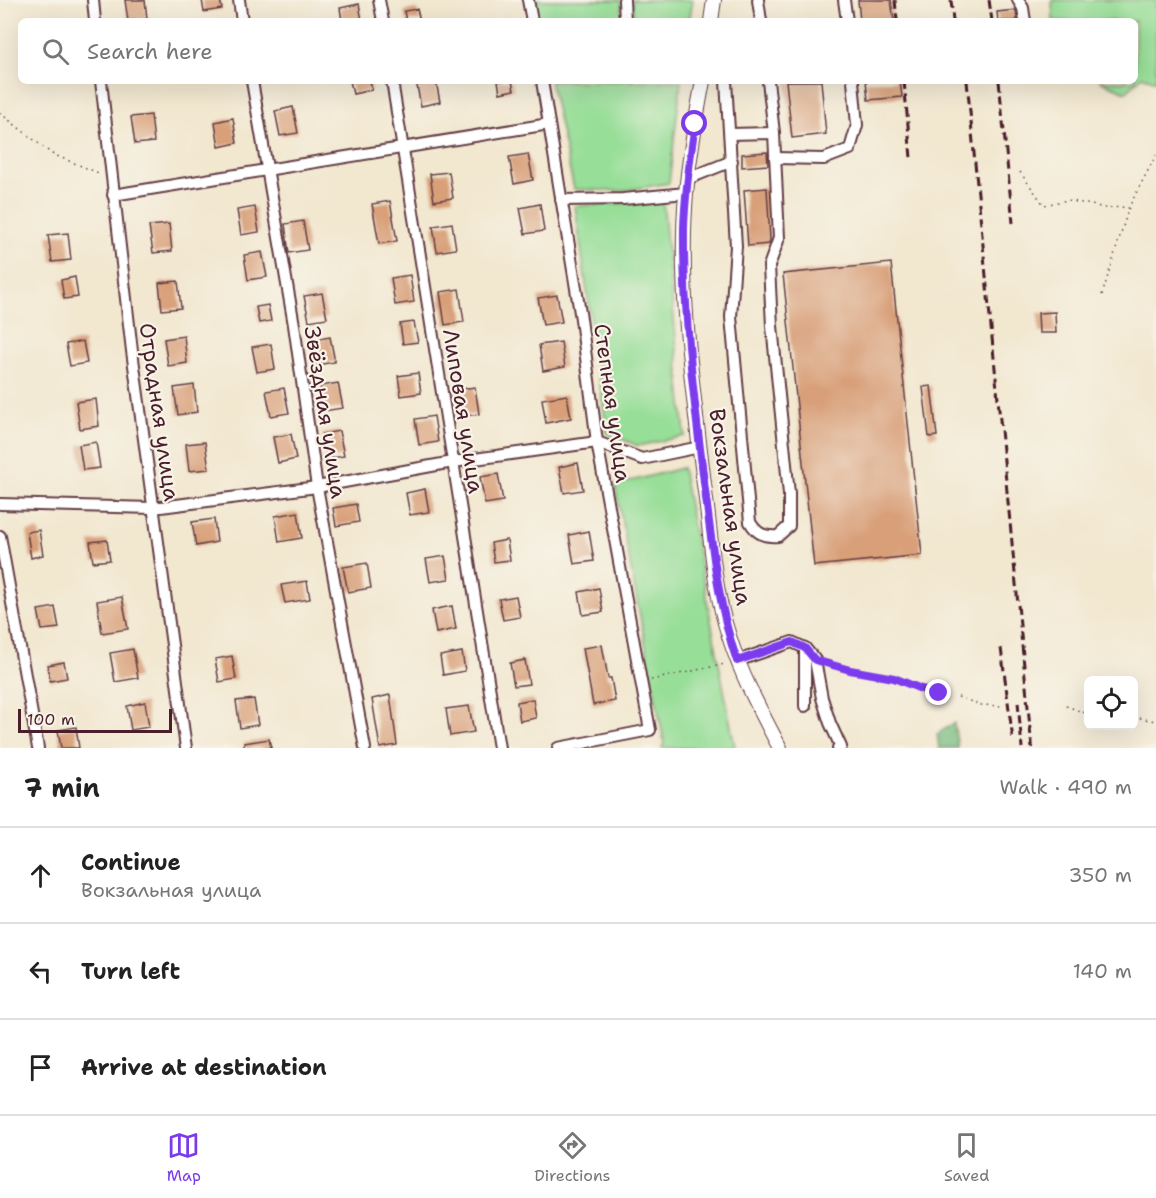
<!DOCTYPE html>
<html lang="en">
<head>
<meta charset="utf-8">
<style>
  :root { --surface:#fff; --page:#f2f2f2; --text:#222; --muted:#767676; --line:#e0e0e0; --accent:#7c3aed }
  body { margin:0; font-family:"Shantell Sans",sans-serif; background:var(--page); color:var(--text) }
  .controls { position:absolute; right:18px; bottom:18px; display:grid; overflow:hidden; border-radius:9px; box-shadow:0 6px 24px #0002 }
  .controls button { width:54px; height:54px; display:grid; place-items:center; padding:0; border:0; border-bottom:2px solid var(--line); background:var(--surface); color:var(--text); font:30px sans-serif }
  .scale { position:absolute; left:18px; bottom:15px; width:154px; box-sizing:border-box; padding-left:6px; border:3px solid #4a1f2b; border-top:0; font-size:16px; line-height:21px; white-space:nowrap; color:#4a1f2b; -webkit-text-stroke:4px #f7f3e8; paint-order:stroke }
  .stop { position:absolute; width:18px; height:18px; margin:-14px; border:4px solid #7c3aed; border-radius:50%; background:#fff }
  .stop.end { background:#7c3aed; border-color:#fff; box-shadow:0 2px 6px #0008 }
  .list { margin:0; padding:0; list-style:none }
  h2 { display:flex; justify-content:space-between; align-items:center; height:78px; margin:0; padding:0 24px; font-size:26px }
  h2 small { font-size:20px; font-weight:400; color:var(--muted) }
  .list li { display:grid; grid-template-columns:39px 1fr auto; gap:18px; align-items:center; box-sizing:border-box; height:96px; padding:0 24px; border-top:2px solid var(--line) }
  .list b { display:block; font-size:22px; white-space:nowrap }
  .list p { margin:0; font-size:20px; white-space:nowrap; color:var(--muted) }
  .list em { font-size:20px; font-style:normal; color:var(--muted) }
  .icon { flex:none; width:33px; height:33px; fill:none; stroke:currentColor; stroke-width:2; stroke-linecap:round; stroke-linejoin:round }
  .map { position:relative; flex:none; width:1156px; height:748px; overflow:hidden }
  .search { position:absolute; background:var(--surface); box-shadow:0 6px 24px #0002; left:18px; right:18px; top:18px; height:66px; display:flex; align-items:center; gap:15px; box-sizing:border-box; padding:0 21px; border-radius:9px; color:var(--muted); font-size:22px }
  .sheet { height:366px; background:var(--surface) }
  nav { display:flex; justify-content:space-around; align-items:center; box-sizing:border-box; height:84px; border-top:2px solid var(--line); background:var(--surface); font-size:16px; color:var(--muted) }
  nav a { display:grid; justify-items:center; gap:3px }
  nav .on { color:var(--accent) }
  .map>svg:first-child { display:block }
  .green { fill:#97de98; stroke:#707e62; stroke-width:1.5 }
  .forest { fill:#79bd80; stroke:#626e56; stroke-width:1.5 }
  .building { fill:#d89f78 }
  .lines { fill:none; stroke-linecap:round; stroke-linejoin:round }
  .minor-casing { stroke:#633d44; stroke-width:14 }
  .major-casing { stroke:#633d44; stroke-width:16 }
  .path { stroke:#633d44; stroke-width:1.5; stroke-dasharray:1.5 4.5; stroke-linecap:butt }
  .minor { stroke:#fff; stroke-width:10 }
  .major { stroke:#fff; stroke-width:14 }
  .rail { stroke:#4a1f2b; stroke-width:3; stroke-dasharray:9 4.5; stroke-linecap:butt }
  .route { stroke:#7c3aed; stroke-width:8 }
  .labels { text-anchor:middle; stroke-width:4.5; stroke-linejoin:round; paint-order:stroke }
  .street-label { font-size:22px; fill:#4a1f2b; stroke:#f7f3e8 }
</style>
</head>
<body>
<div class="map">
<svg width="1156" height="748" viewBox="0 0 1156 748">
  <rect width="100%" height="100%" fill="#f7f3e8"/>
  <filter id="ink" filterUnits="userSpaceOnUse"><feTurbulence type="fractalNoise" baseFrequency=".0167" numOctaves="2"/><feDisplacementMap in="SourceGraphic" scale="12" xChannelSelector="R" yChannelSelector="G"/><feConvolveMatrix kernelMatrix="1 2 1 2 8 2 1 2 1" color-interpolation-filters="sRGB"/></filter>
  <filter id="wash" filterUnits="userSpaceOnUse"><feTurbulence type="fractalNoise" baseFrequency=".008" numOctaves="4" result="noise"/><feDisplacementMap in="SourceGraphic" scale="24" xChannelSelector="R" yChannelSelector="G"/><feGaussianBlur stdDeviation="1.35" result="paint"/><feColorMatrix in="noise" values="0 0 0 0 0 0 0 0 0 0 0 0 0 0 0 0 0 1.4 0 .05"/><feComposite in="paint" operator="in"/></filter>
  <g filter="url(#wash)">
    <rect width="100%" height="100%" fill="#f2e7cf"/>
    <g class="green">
      <polygon points="535,0 621,0 622,21 538,21"/>
      <polygon points="632,0 693,0 689,21 634,21"/>
      <polygon points="1052,0 1156,0 1156,81 1142,76 1126,92 1100,81 1135,81 1135,21 1053,21"/>
      <polygon points="550,81 681,81 669,183 621,191 574,189"/>
      <polygon points="663,201 685,436 638,446 607,433 575,206"/>
      <polygon points="682,468 735,748 662,748 664,742 615,485"/>
    </g>
    <polygon class="forest" points="954,723 958,748 939,748 937,734"/>
    <g id="blocks">
      <g class="building">
        <polygon points="125,0 145,0 147,19 128,21"/>
        <polygon points="202,0 220,0 222,9 204,12"/>
        <polygon points="858,0 891,0 894,21 860,21"/>
        <polygon points="359,4 362,21 342,21 340,8"/>
        <polygon points="417,9 420,21 406,21 404,11"/>
        <polygon points="1016,10 1017,21 998,21 997,12"/>
        <polygon points="350,81 370,81 372,90 353,94"/>
        <polygon points="416,81 436,81 440,102 421,106"/>
        <polygon points="498,81 512,81 514,90 500,93"/>
        <polygon points="786,81 821,81 826,134 792,138"/>
        <polygon points="866,81 900,81 902,97 868,100"/>
        <polygon points="293,107 298,133 280,136 275,111"/>
        <polygon points="151,115 154,142 135,144 131,117"/>
        <polygon points="233,118 237,143 219,147 215,122"/>
        <polygon points="767,152 768,165 742,167 742,154"/>
        <polygon points="528,154 533,180 514,184 509,157"/>
        <polygon points="449,172 453,198 434,201 430,174"/>
        <polygon points="767,188 770,240 769,244 748,246 744,190"/>
        <polygon points="390,201 397,241 379,244 372,204"/>
        <polygon points="540,204 544,231 525,234 520,208"/>
        <polygon points="255,207 259,232 241,235 237,210"/>
        <polygon points="303,221 308,250 289,253 285,224"/>
        <polygon points="452,223 456,249 437,252 433,226"/>
        <polygon points="169,224 172,251 153,253 149,226"/>
        <polygon points="68,233 71,260 52,262 48,235"/>
        <polygon points="262,252 267,277 248,280 244,255"/>
        <polygon points="891,263 922,555 814,566 783,274"/>
        <polygon points="410,275 414,302 395,305 391,278"/>
        <polygon points="75,277 78,297 64,299 61,280"/>
        <polygon points="178,281 181,308 162,310 159,283"/>
        <polygon points="459,289 464,322 445,325 440,292"/>
        <polygon points="322,293 327,318 309,321 304,296"/>
        <polygon points="557,295 562,322 543,325 538,298"/>
        <polygon points="268,305 271,321 259,323 256,307"/>
        <polygon points="1055,312 1056,333 1039,333 1038,313"/>
        <polygon points="414,322 418,342 403,344 400,324"/>
        <polygon points="184,336 187,363 168,366 164,339"/>
        <polygon points="330,337 335,362 317,365 312,340"/>
        <polygon points="83,341 87,363 70,366 66,344"/>
        <polygon points="561,342 565,367 543,371 539,345"/>
        <polygon points="271,344 275,369 257,372 252,347"/>
        <polygon points="418,373 421,393 401,396 398,376"/>
        <polygon points="338,383 343,408 324,411 320,386"/>
        <polygon points="194,385 197,412 178,415 174,388"/>
        <polygon points="931,386 937,436 929,437 923,387"/>
        <polygon points="475,387 479,414 460,417 455,390"/>
        <polygon points="284,388 289,413 271,416 266,391"/>
        <polygon points="567,395 571,418 546,423 542,399"/>
        <polygon points="96,399 99,426 80,429 76,402"/>
        <polygon points="434,416 438,442 419,445 415,419"/>
        <polygon points="339,431 344,456 327,459 322,434"/>
        <polygon points="291,434 296,459 278,463 273,437"/>
        <polygon points="96,442 100,468 83,470 79,445"/>
        <polygon points="205,442 209,469 189,471 186,444"/>
        <polygon points="578,463 583,490 564,493 559,467"/>
        <polygon points="498,474 503,501 485,504 480,477"/>
        <polygon points="425,489 429,512 410,515 406,493"/>
        <polygon points="356,504 359,522 336,526 333,508"/>
        <polygon points="298,512 302,538 279,542 275,516"/>
        <polygon points="214,519 217,542 196,546 192,522"/>
        <polygon points="39,530 43,555 31,558 27,532"/>
        <polygon points="589,531 594,561 574,564 569,535"/>
        <polygon points="107,540 110,560 93,562 90,542"/>
        <polygon points="507,540 510,560 494,562 491,543"/>
        <polygon points="445,556 449,579 430,582 426,559"/>
        <polygon points="367,563 371,588 348,592 343,567"/>
        <polygon points="307,581 310,599 285,603 281,585"/>
        <polygon points="599,588 603,612 583,615 579,592"/>
        <polygon points="516,596 520,617 503,620 499,599"/>
        <polygon points="122,597 128,629 102,633 97,601"/>
        <polygon points="452,606 456,629 436,633 432,610"/>
        <polygon points="55,607 59,628 42,630 38,610"/>
        <polygon points="602,645 608,678 611,678 615,701 593,705 583,648"/>
        <polygon points="133,649 138,678 115,682 110,653"/>
        <polygon points="462,652 465,671 443,675 440,656"/>
        <polygon points="232,656 236,679 219,682 215,659"/>
        <polygon points="525,660 529,684 514,686 510,663"/>
        <polygon points="64,662 67,678 50,681 48,665"/>
        <polygon points="390,695 397,745 380,748 372,699"/>
        <polygon points="254,699 258,725 240,728 236,701"/>
        <polygon points="533,699 536,718 520,721 517,702"/>
        <polygon points="145,702 149,727 131,730 127,706"/>
        <polygon points="469,706 474,732 450,736 446,709"/>
        <polygon points="76,727 79,748 61,748 58,730"/>
        <polygon points="269,739 271,748 244,748 244,743"/>
      </g>
    </g>
  </g>
  <g filter="url(#ink)">
    <use href="#blocks" fill-opacity="0" stroke="#633d44" stroke-width="1.5"/>
    <g class="lines">
      <defs>
        <g id="minor">
          <polyline points="93,0 95,21"/>
          <polyline points="239,0 242,21"/>
          <polyline points="379,0 383,21"/>
          <polyline points="528,0 532,21"/>
          <polyline points="624,0 625,21"/>
          <polyline points="758,0 761,21"/>
          <polyline points="844,0 847,21"/>
          <polyline points="1018,0 1023,8 1025,21"/>
          <polyline points="101,81 132,351 186,748"/>
          <polyline points="252,81 294,325 317,487 365,748"/>
          <polyline points="392,81 499,748"/>
          <polyline points="542,81 581,319 597,442 650,730 558,748"/>
          <path d="M726,81L736,246L731,317L750,522C757,534 764,537 778,536L789,526V494L772,326L769,266L779,238L774,133L768,81"/>
          <polyline points="730,134 774,133"/>
          <polyline points="775,158 824,159 850,149 857,125 853,81"/>
          <polyline points="687,179 732,161"/>
          <polyline points="113,195 549,124"/>
          <polyline points="561,200 623,199 686,193"/>
          <polyline points="0,504 153,508 317,487 453,462 597,442 642,459 700,447"/>
          <polyline points="0,536 38,748"/>
          <polyline points="737,661 792,642 805,648 815,660 822,698 830,723 841,747 838,748"/>
          <polyline points="805,706 805,648"/>
        </g>
        <g id="major">
          <polyline points="711,21 714,0"/>
          <path d="M703,81C696,118 689,156 686,194C678,290 693,389 704,484C711,534 713,588 729,636C741,675 761,712 780,748"/>
        </g>
      </defs>
      <use href="#minor" class="minor-casing"/>
      <use href="#major" class="major-casing"/>
      <g class="path">
        <polyline points="0,113 52,154 101,174"/>
        <polyline points="1020,172 1044,205 1068,200 1105,208 1128,207"/>
        <polyline points="1102,295 1129,207 1156,155"/>
        <path d="M828,663C849,670 871,672 893,678C909,682 923,689 939,692"/>
        <polyline points="651,680 725,664"/>
        <polyline points="958,697 981,705 1002,706"/>
        <polyline points="1066,706 1088,714"/>
        <polyline points="1134,717 1156,721"/>
      </g>
      <use href="#minor" class="minor"/>
      <use href="#major" class="major"/>
      <g class="rail">
        <polyline points="895,0 897,21"/>
        <polyline points="951,0 953,21"/>
        <polyline points="989,0 992,21"/>
        <polyline points="904,81 911,158"/>
        <polyline points="967,81 1032,748"/>
        <polyline points="999,81 1013,223"/>
        <polyline points="1001,648 1013,740"/>
        <polyline points="1018,702 1022,748"/>
      </g>
    </g>
  </g>
  <g class="lines" filter="url(#ink)">
    <path class="route" d="M695,124C690,158 685,193 684,228C683,313 694,398 704,482C712,543 717,603 737,661L792,642L805,648L815,660L850,670L894,678L921,689L939,693"/>
  </g>
  <g class="labels">
    <g class="street-label">
      <text transform="translate(613 403) rotate(82)" y="8">Степная улица</text>
      <text transform="translate(464 411) rotate(81)" y="8">Липовая улица</text>
      <text transform="translate(160 412) rotate(82)" y="8">Отрадная улица</text>
      <text transform="translate(326 412) rotate(81)" y="8">Звёздная улица</text>
      <text transform="translate(731 507) rotate(82)" y="8">Вокзальная улица</text>
    </g>
  </g>
</svg>
<div class="controls">
<button><svg class="icon" aria-label="locate" viewBox="0 0 24 24"><circle cx="12" cy="12" r="6"/><path d="M12 2v4M12 18v4M2 12h4M18 12h4"/></svg></button>
</div>
<div class="scale">100 m</div>
<div class="stop" style="left:695px;top:124px"></div>
<div class="stop end" style="left:939px;top:693px"></div>
<div class="search"><svg class="icon" aria-label="search" viewBox="0 0 24 24"><circle cx="10" cy="10" r="6"/><path d="M15 15l6 6"/></svg>Search here</div>
</div>
<section class="sheet">
<h2>7 min<small>Walk · 490 m</small></h2>
<ul class="list">
<li><svg class="icon" aria-label="ahead" viewBox="0 0 24 24"><path d="M12 20V5M6 11l6-6 6 6"/></svg><div><b>Continue</b><p>Вокзальная улица</p></div><em>350 m</em></li>
<li><svg class="icon" aria-label="left" viewBox="0 0 24 24"><path d="M17 20v-9H6M10 6l-5 5 5 5"/></svg><div><b>Turn left</b></div><em>140 m</em></li>
<li><svg class="icon" aria-label="arrive" viewBox="0 0 24 24"><path d="M6 21V4h12l-3 4 3 4H6"/></svg><div><b>Arrive at destination</b></div></li>
</ul>
</section>
<nav>
<a class="on"><svg class="icon" aria-label="map" viewBox="0 0 24 24"><path d="M3 6l6-2 6 2 6-2v14l-6 2-6-2-6 2zM9 4v14M15 6v14"/></svg>Map</a>
<a><svg class="icon" aria-label="directions" viewBox="0 0 24 24"><path d="M12 3l9 9-9 9-9-9zM9 14v-3h6M13 9l2 2-2 2"/></svg>Directions</a>
<a><svg class="icon" aria-label="saved" viewBox="0 0 24 24"><path d="M7 4h10v16l-5-4-5 4z"/></svg>Saved</a>
</nav>
</body>
</html>
